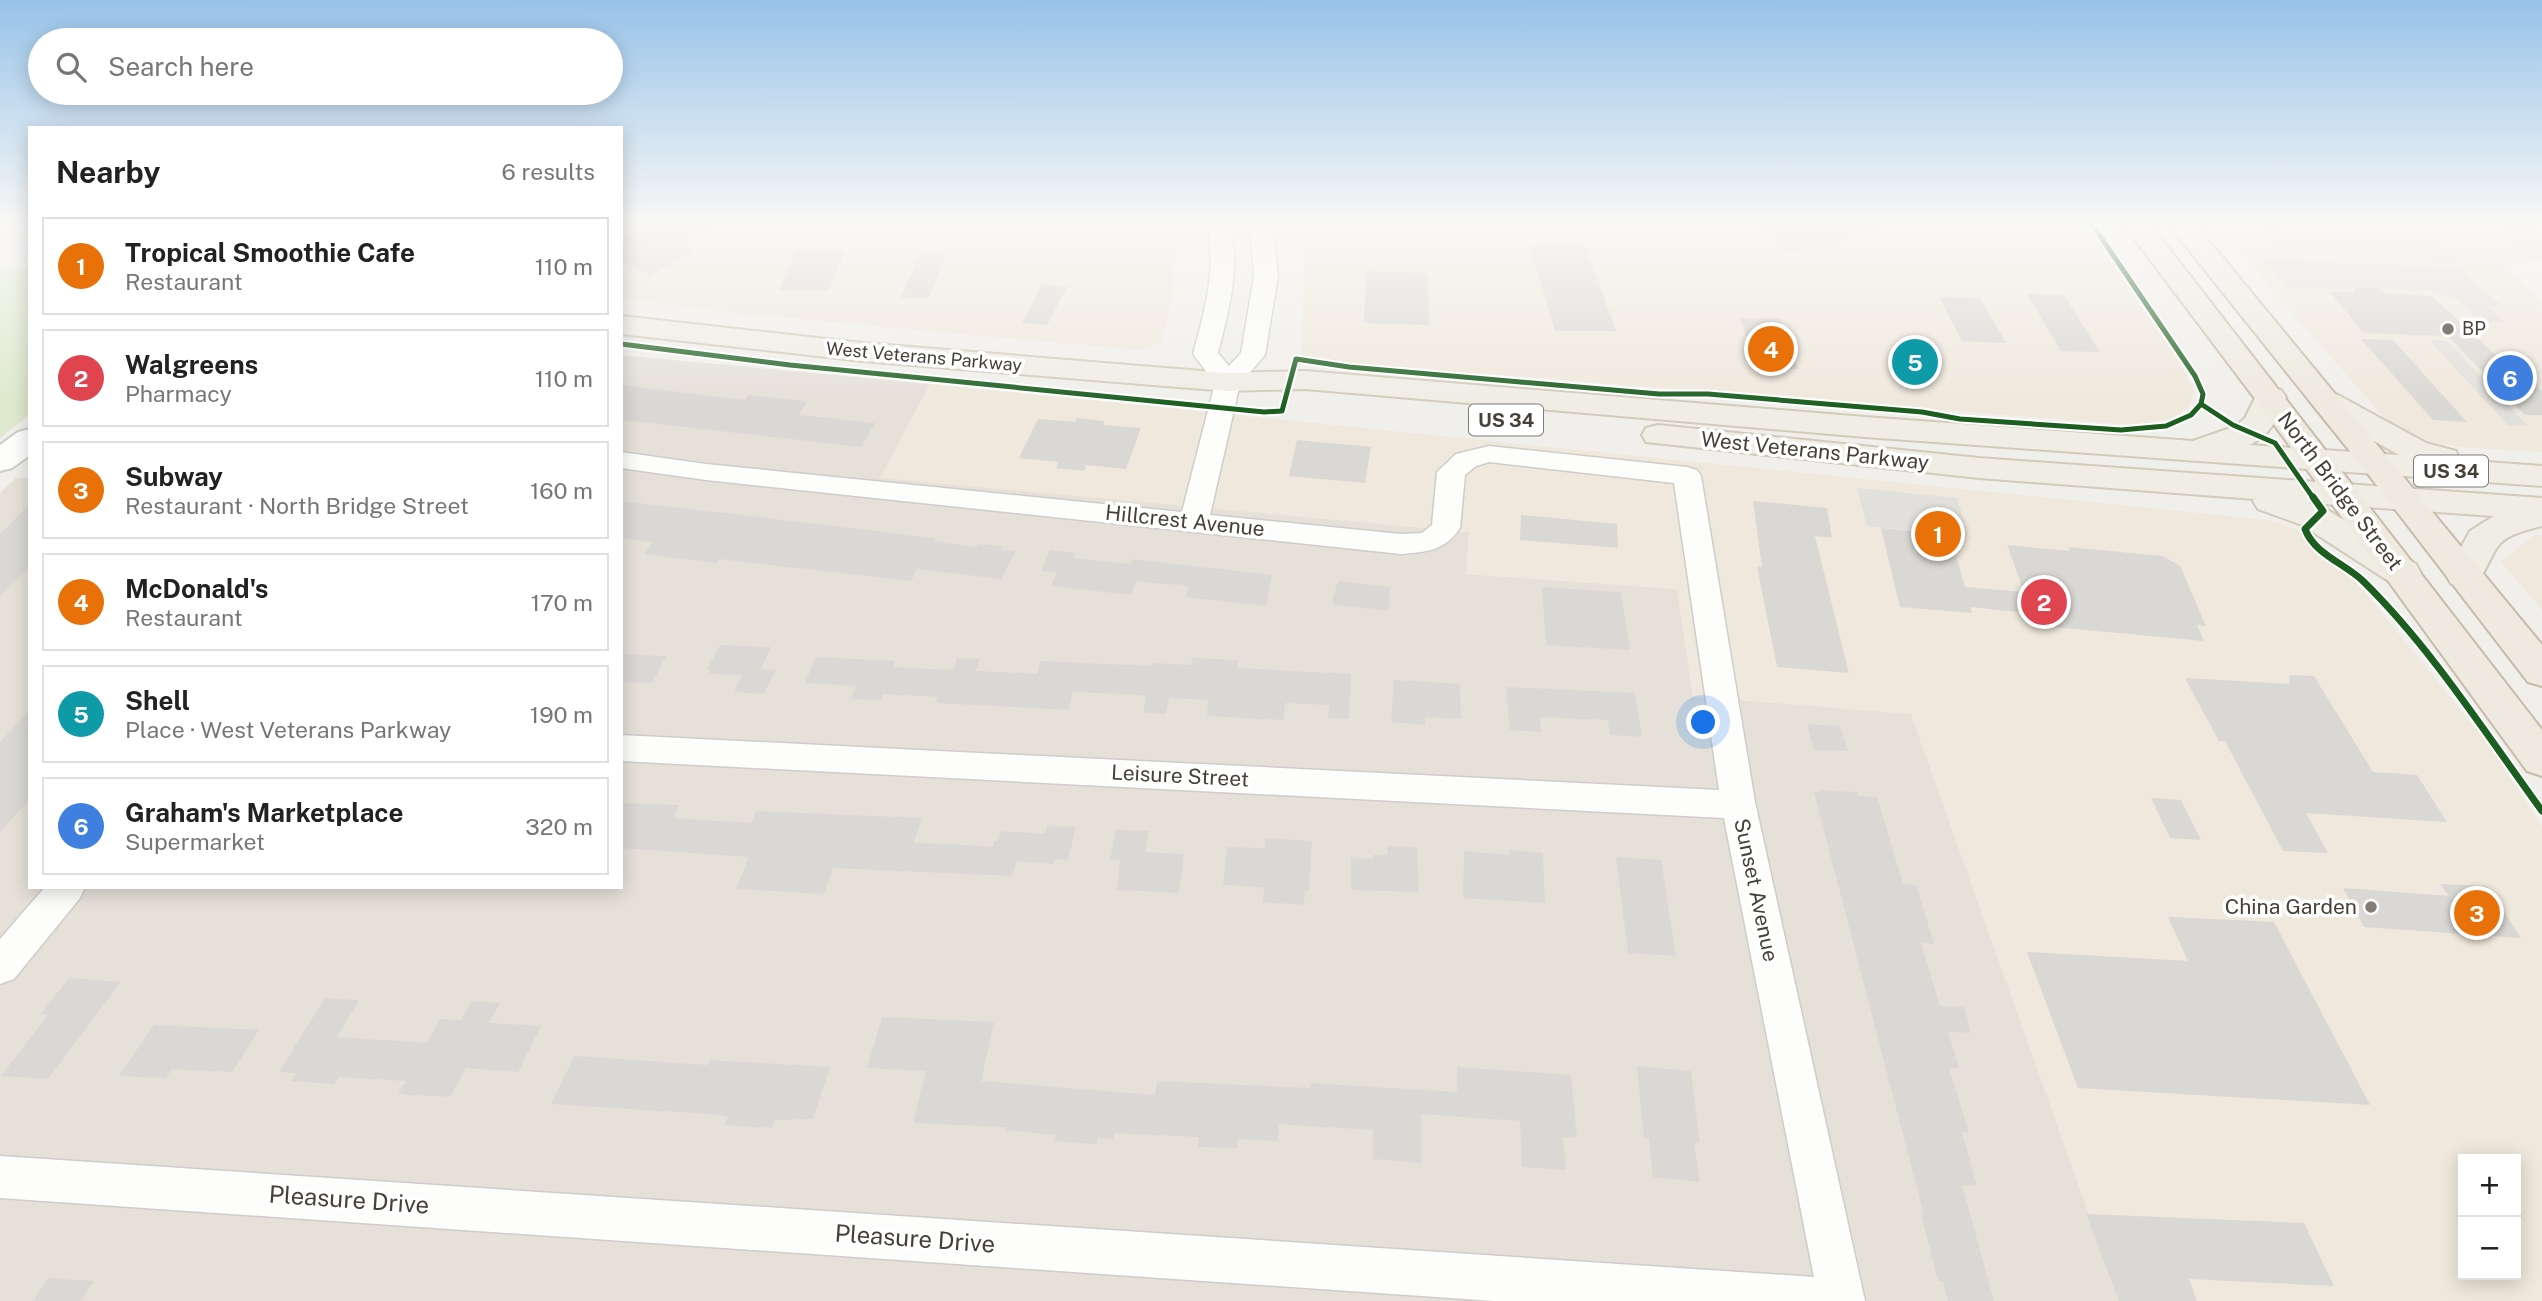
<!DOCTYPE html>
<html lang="en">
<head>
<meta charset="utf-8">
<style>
  :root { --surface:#fff; --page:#f2f2f2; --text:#222; --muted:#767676; --line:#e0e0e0; --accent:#827e77 }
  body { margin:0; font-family:"Public Sans",sans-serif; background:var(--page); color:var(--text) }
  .controls { position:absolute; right:21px; bottom:21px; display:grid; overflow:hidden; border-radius:0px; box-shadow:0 4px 18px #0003 }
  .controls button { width:63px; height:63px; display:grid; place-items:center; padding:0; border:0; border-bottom:2px solid var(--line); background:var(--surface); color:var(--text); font:35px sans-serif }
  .you { position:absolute; left:1704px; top:723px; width:24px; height:24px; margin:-18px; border:5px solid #fff; border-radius:50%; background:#1a73e8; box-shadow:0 0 0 10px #1a73e833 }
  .badge { display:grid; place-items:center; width:46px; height:46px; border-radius:50%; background:var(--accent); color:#fff; font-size:23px; font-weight:700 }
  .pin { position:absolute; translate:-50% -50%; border:4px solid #fff; box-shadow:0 2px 7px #0006 }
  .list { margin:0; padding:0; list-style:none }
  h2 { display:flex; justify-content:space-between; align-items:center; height:91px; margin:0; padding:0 28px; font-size:30px }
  h2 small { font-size:23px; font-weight:400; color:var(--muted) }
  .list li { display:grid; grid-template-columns:46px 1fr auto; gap:21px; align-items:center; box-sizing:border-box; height:98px; margin:0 14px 14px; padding:0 14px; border:2px solid var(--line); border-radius:0px }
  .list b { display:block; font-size:26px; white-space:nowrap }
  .list p { margin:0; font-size:23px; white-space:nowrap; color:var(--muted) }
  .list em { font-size:23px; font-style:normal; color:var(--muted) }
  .icon { flex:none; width:38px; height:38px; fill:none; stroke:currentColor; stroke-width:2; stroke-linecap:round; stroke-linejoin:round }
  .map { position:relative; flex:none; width:2542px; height:1301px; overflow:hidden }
  .search { position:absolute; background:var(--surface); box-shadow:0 4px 18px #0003; left:28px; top:28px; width:595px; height:77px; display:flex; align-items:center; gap:18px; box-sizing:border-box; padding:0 24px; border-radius:38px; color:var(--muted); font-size:26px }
  .panel { position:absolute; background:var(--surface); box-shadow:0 4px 18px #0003; left:28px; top:126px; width:595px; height:763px; border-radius:0px }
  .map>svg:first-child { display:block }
  .residential { fill:#e5e1d9 }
  .commercial { fill:#efe8dc; fill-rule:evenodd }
  .green { fill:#dee9cd }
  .parking { fill:#e2e0dc }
  .building { fill:#dad8d4 }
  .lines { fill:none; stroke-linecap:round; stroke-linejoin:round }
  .minor-casing { stroke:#cfcdc9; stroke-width:3 }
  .tertiary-casing { stroke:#cfcdc9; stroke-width:4 }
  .primary-casing { stroke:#d2cbba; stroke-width:4 }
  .trunk-casing { stroke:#c7bca8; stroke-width:4 }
  .minor { fill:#fdfdfc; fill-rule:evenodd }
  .tertiary { fill:#fdfdfc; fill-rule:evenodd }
  .primary { fill:#f0ede5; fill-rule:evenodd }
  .trunk { fill:#eeeae0; fill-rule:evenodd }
  .cycleway-far1-casing { stroke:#fff; stroke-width:9 }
  .cycleway-casing { stroke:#fff; stroke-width:11 }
  .cycleway-far1 { stroke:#1b5e20; stroke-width:5 }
  .cycleway { stroke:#1b5e20; stroke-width:7 }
  .poi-dot { fill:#827e77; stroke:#fff; stroke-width:2.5 }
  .labels { text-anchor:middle; stroke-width:7; stroke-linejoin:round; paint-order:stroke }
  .far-poi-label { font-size:18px; fill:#464138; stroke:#fff; text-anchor:start }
  .far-street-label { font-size:18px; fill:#464138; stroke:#fff }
  .shield { fill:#fff; stroke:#7e7a74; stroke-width:2 }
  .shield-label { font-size:19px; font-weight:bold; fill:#464138 }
  .street-label { font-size:21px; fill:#464138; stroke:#fff }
  .poi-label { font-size:21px; fill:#464138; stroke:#fff; text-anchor:end }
  .near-street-label { font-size:24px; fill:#464138; stroke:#fff }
</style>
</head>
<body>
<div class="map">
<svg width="2542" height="1301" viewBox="0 0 2542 1301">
  <rect width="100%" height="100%" fill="#f1efeb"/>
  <polygon class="residential" points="621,355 930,384 881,477 1469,532 1467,574 1677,589 1693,696 1911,714 2120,1301 0,1301 0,493 16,478 30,478 30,887 621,887"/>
  <g class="commercial">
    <polygon points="621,224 1176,224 1173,297 1161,342 1139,350 735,313 621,298"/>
    <polygon points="1288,224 2084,224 2181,365 2195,391 2188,408 2169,419 2133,425 1322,361 1301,356 1305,247 1289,236"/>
    <polygon points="2214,224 2542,224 2542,260 2496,259 2542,302 2542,452 2457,447 2414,438 2383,416"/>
    <path d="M930,384L2268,520L2298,530L2321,556L2351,575L2488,744L2542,826V1301H2120L1911,714L1693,696L1677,589L1466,574L1469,532L880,478ZM2463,1159H2516V1275H2463Z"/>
    <polygon points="2534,535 2542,535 2542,610 2501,562"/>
  </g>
  <polygon class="green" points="0,269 30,269 30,414 0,438"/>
  <g class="parking">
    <polygon points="2492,224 2542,224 2542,259 2533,259"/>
    <polygon points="2258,227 2403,232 2411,240 2437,241 2458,260 2281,254"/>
    <polygon points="2263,259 2457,267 2501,305 2487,306 2504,322 2480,322 2459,300 2434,291 2346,287 2348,290 2287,288"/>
    <polygon points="2429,340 2447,341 2528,426 2508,425"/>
    <polygon points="1857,488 1957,498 1968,536 1867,526"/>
  </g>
  <g class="building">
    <polygon points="649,224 721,224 678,246 694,252 650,275 621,262 621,237"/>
    <polygon points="1752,224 1881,224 1882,233 1789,253"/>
    <polygon points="1530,246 1586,246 1616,331 1555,331"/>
    <polygon points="795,251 845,251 829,290 779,290"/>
    <polygon points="920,253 946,254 929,298 901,298"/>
    <polygon points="1366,271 1428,273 1429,325 1364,323"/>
    <polygon points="1042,284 1067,287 1047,325 1022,323"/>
    <polygon points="2352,287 2379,288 2384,293 2432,296 2506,365 2517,366 2542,391 2542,415 2525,415 2448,336 2364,333 2329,291 2356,292"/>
    <polygon points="2027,294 2064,295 2100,352 2061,351"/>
    <polygon points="1939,297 1980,298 2006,343 1962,341"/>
    <polygon points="1740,318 1780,319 1798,369 1756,367"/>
    <polygon points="2361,339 2393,340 2467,422 2433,420"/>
    <polygon points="1897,349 1922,349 1934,375 1908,374"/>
    <polygon points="621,385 745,400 748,395 807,401 799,415 875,423 861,447 621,420"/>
    <polygon points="1077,418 1104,421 1103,425 1141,428 1126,469 1086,465 1084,471 1056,468 1058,462 1019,458 1038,419 1075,422"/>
    <polygon points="1297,440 1371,447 1365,483 1289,476"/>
    <polygon points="621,501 935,538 934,541 976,547 978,544 1004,547 1002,550 1016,551 1001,579 917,569 911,581 719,559 716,563 644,554 653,542 621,538"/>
    <polygon points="1753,501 1827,508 1832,538 1815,536 1849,673 1777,667 1757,566 1762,567"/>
    <polygon points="30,504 30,566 0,596 0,534"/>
    <polygon points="1521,515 1617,524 1618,548 1520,540"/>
    <polygon points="1881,528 1950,535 1965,587 2024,592 2007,545 2070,551 2068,547 2163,556 2180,566 2206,626 2197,625 2204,641 2033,625 2028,613 1971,607 1972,613 1900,607"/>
    <polygon points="1050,550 1076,553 1074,558 1131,564 1132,559 1272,575 1266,606 1185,597 1189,586 1136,581 1131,595 1051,586 1057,572 1041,571"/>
    <polygon points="1338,581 1391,587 1388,611 1335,605 1332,602"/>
    <polygon points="1542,587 1621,592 1630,650 1546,645"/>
    <polygon points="720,645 771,647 761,669 776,670 764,694 734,692 742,675 709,674 711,670 707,670"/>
    <polygon points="621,654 666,656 652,683 621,682"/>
    <polygon points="816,657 895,661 893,667 953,670 957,658 980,659 976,671 1037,674 1040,661 1151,666 1152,663 1191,665 1192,658 1238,660 1237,668 1351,674 1349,719 1328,718 1329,705 1285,703 1284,720 1207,716 1208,700 1169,698 1166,714 1143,713 1146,695 1073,692 1069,710 936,703 938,697 883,694 880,700 851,699 856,686 805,683"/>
    <polygon points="2290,675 2314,676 2373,772 2417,775 2447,822 2306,813 2328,853 2283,851 2225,741 2219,741 2185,678 2289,684"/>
    <polygon points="1394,680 1460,684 1461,719 1425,717 1425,725 1391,722"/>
    <polygon points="1506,687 1635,693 1642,737 1610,735 1608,720 1540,717 1541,732 1510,730"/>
    <polygon points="30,710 30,799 0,832 0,742"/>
    <polygon points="1807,724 1840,726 1848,751 1814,750"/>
    <polygon points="1820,790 1857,792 1858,796 1877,797 1903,884 1916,885 1934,944 1921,943 1940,1006 1964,1007 1971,1033 1948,1032 1959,1068 1949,1068 1969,1133 1962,1132 1977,1186 1962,1185 1994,1301 1948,1301 1943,1281 1938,1281 1921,1214 1924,1215 1814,792 1821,792"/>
    <polygon points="2151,798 2181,800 2201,840 2170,838"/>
    <polygon points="621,803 679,805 673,818 751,823 756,811 922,818 914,843 950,844 993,847 994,841 998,841 1001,831 1045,834 1047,826 1076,827 1068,860 1055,859 1054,864 1017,861 1012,876 833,868 824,894 736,889 749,857 621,848"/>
    <polygon points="1115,830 1149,831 1145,852 1184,854 1179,893 1117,890 1120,860 1110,860"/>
    <polygon points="1265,838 1312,841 1309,890 1305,890 1304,905 1263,902 1264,887 1223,885 1227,847 1265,848"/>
    <polygon points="1387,846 1417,847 1419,892 1351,890 1351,858 1373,859 1373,855 1388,855"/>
    <polygon points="1509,850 1543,853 1545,903 1463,898 1464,851 1509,855"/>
    <polygon points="1616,857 1661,860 1676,956 1628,953"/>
    <polygon points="2440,884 2487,886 2521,938 2364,927 2343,888 2449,896"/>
    <polygon points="2168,917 2274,922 2370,1105 2078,1088 2027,952 2188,961"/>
    <polygon points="69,978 121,982 48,1079 1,1076 48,1015 41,1014"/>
    <polygon points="325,998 359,1000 337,1037 427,1043 440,1019 461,1020 472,1001 500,1003 489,1023 541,1026 518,1072 466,1068 450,1097 398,1094 406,1081 339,1077 334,1084 291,1081 296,1073 279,1072"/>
    <polygon points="882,1017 994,1022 981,1081 1155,1095 1157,1081 1311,1088 1311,1083 1457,1092 1457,1067 1571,1075 1577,1138 1563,1137 1566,1170 1522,1167 1520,1121 1421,1114 1421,1163 1373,1159 1373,1130 1279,1124 1278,1141 1237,1139 1237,1148 1198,1147 1199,1137 1114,1133 1113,1139 1098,1138 1097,1144 1054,1141 1056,1135 1006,1130 1007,1127 913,1123 926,1071 867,1068"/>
    <polygon points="154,1025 259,1030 232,1072 172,1069 166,1078 119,1076"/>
    <polygon points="574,1056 708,1065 710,1060 830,1067 813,1119 775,1120 772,1128 725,1125 728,1117 710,1114 551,1104"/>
    <polygon points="1637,1066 1691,1071 1700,1143 1694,1143 1700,1182 1653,1177 1649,1138 1644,1138"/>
    <polygon points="2086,1214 2304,1223 2334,1286 2189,1279 2197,1301 2119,1301"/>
    <polygon points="48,1278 94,1281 81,1301 33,1301"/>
  </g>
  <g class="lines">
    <defs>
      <g id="minor">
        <path d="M1207,224H1229C1241,268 1229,310 1218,353L1229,366L1241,353L1254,276L1250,224H1272L1278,276L1265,355L1240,384L1210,515L1401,534L1422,533L1432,525L1437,472L1456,454L1489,446L1687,467L1697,470L1701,476L1755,802L1865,1301H1494L0,1198V1156L1814,1277L1724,818L621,761V735L1719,790L1674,483L1489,462L1476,466L1465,475L1460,528C1445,551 1426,552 1401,554L706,480L621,468V452L706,464L1182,512L1215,383L1193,354C1205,310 1217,269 1207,224Z"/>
        <polygon points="45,887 85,887 80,898 14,979 0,984 0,939"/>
      </g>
      <polygon id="tertiary" points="30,429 30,455 12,468 0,471 0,445 18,432"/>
      <g id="primary">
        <polygon points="0,224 30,224 30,236 0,231"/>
        <path d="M621,316L863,343L1165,368L1228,373L1305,371L1865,417L2193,441L2236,426L2245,418L2259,390L2270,388L2281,390L2286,397C2279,417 2270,436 2249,445L2399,455L2316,409L2311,402L2316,395L2327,393L2338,395L2426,443L2456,451L2459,460L2542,466V486L1865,437L1305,389L1228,391L1165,386L863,361L621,334Z"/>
        <path d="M1658,425L1979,458L2542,498V526C2490,539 2502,543 2477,584L2464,587L2451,584L2446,575L2470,531L2494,516L2308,503L2326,509L2416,564L2421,573L2416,582L2403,585L2390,582L2302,525L2258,509L2253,501L2254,499L1979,478L1646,442L1642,435L1646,428Z"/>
      </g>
      <g id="trunk">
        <polygon points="2123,224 2150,224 2542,730 2542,776 2527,771 2259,404"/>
        <polygon points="2168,224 2195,224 2542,645 2542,686 2528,682 2368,474"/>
      </g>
    </defs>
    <use href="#minor" class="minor-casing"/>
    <use href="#tertiary" class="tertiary-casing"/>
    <use href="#primary" class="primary-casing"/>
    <use href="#trunk" class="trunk-casing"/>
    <use href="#minor" class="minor"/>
    <use href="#tertiary" class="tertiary"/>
    <use href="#primary" class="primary"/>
    <use href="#trunk" class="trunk"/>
    <defs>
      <g id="cycleway-far1">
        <polyline points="621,344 790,365 1264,412 1282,411 1296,359 1349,367 1659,394 1708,394 1922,412 1960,419 2121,430 2166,426 2191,415 2201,404 2203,394 2195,376 2092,224"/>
        <polyline points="2201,404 2233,425 2275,443 2314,499"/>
      </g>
      <path id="cycleway" d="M2313,497L2323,511L2305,529C2314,554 2346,564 2364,582C2432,649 2486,734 2542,811"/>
    </defs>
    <use href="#cycleway-far1" class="cycleway-far1-casing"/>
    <use href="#cycleway" class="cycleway-casing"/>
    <use href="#cycleway-far1" class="cycleway-far1"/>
    <use href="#cycleway" class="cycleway"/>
  </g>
  <linearGradient id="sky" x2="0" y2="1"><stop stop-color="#97c3e9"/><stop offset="0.55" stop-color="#f9f8f6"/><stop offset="1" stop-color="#f9f8f6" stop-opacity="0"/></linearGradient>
  <rect width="2542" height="406" fill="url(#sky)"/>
  <g class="poi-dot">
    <circle cx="2448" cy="329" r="7"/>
    <circle cx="2371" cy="907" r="7"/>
  </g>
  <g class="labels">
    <g class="far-poi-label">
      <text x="2462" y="335">BP</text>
    </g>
    <g class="far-street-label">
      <text transform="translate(924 357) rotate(5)" y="6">West Veterans Parkway</text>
    </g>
    <g class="shield">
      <rect x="1469" y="404.5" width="74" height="31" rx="5"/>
      <rect x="2414" y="455.5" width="74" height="31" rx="5"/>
    </g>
    <g class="shield-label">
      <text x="1506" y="427">US 34</text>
      <text x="2451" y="478">US 34</text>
    </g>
    <g class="street-label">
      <text transform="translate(1815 451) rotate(6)" y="7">West Veterans Parkway</text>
      <text transform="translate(2340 491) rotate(53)" y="7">North Bridge Street</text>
      <text transform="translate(1185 521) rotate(6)" y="7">Hillcrest Avenue</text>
      <text transform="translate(1180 776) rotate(3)" y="7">Leisure Street</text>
      <text transform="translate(1756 890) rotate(78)" y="7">Sunset Avenue</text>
    </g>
    <g class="poi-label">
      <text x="2357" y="914">China Garden</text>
    </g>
    <g class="near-street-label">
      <text transform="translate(349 1200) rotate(4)" y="8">Pleasure Drive</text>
      <text transform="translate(915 1239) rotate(4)" y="8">Pleasure Drive</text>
    </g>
  </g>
</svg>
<div class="controls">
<button>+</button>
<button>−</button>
</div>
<div class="you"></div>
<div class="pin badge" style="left:1938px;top:534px;background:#e8710a">1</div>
<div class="pin badge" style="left:2044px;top:602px;background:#e0444e">2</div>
<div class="pin badge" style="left:2477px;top:913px;background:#e8710a">3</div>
<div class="pin badge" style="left:1771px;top:349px;background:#e8710a">4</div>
<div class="pin badge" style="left:1915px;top:362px;background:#0f9aa8">5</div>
<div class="pin badge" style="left:2510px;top:378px;background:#3f7fe0">6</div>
<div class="search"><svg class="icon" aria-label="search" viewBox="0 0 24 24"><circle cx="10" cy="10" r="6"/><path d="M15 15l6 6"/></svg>Search here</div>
<section class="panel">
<h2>Nearby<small>6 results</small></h2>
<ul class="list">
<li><span class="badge" style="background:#e8710a">1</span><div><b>Tropical Smoothie Cafe</b><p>Restaurant</p></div><em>110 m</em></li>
<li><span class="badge" style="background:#e0444e">2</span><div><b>Walgreens</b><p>Pharmacy</p></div><em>110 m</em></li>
<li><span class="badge" style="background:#e8710a">3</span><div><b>Subway</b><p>Restaurant · North Bridge Street</p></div><em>160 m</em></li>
<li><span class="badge" style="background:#e8710a">4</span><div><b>McDonald's</b><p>Restaurant</p></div><em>170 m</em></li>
<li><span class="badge" style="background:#0f9aa8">5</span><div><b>Shell</b><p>Place · West Veterans Parkway</p></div><em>190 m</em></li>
<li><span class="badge" style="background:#3f7fe0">6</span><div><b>Graham's Marketplace</b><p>Supermarket</p></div><em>320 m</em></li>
</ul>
</section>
</div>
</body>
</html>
